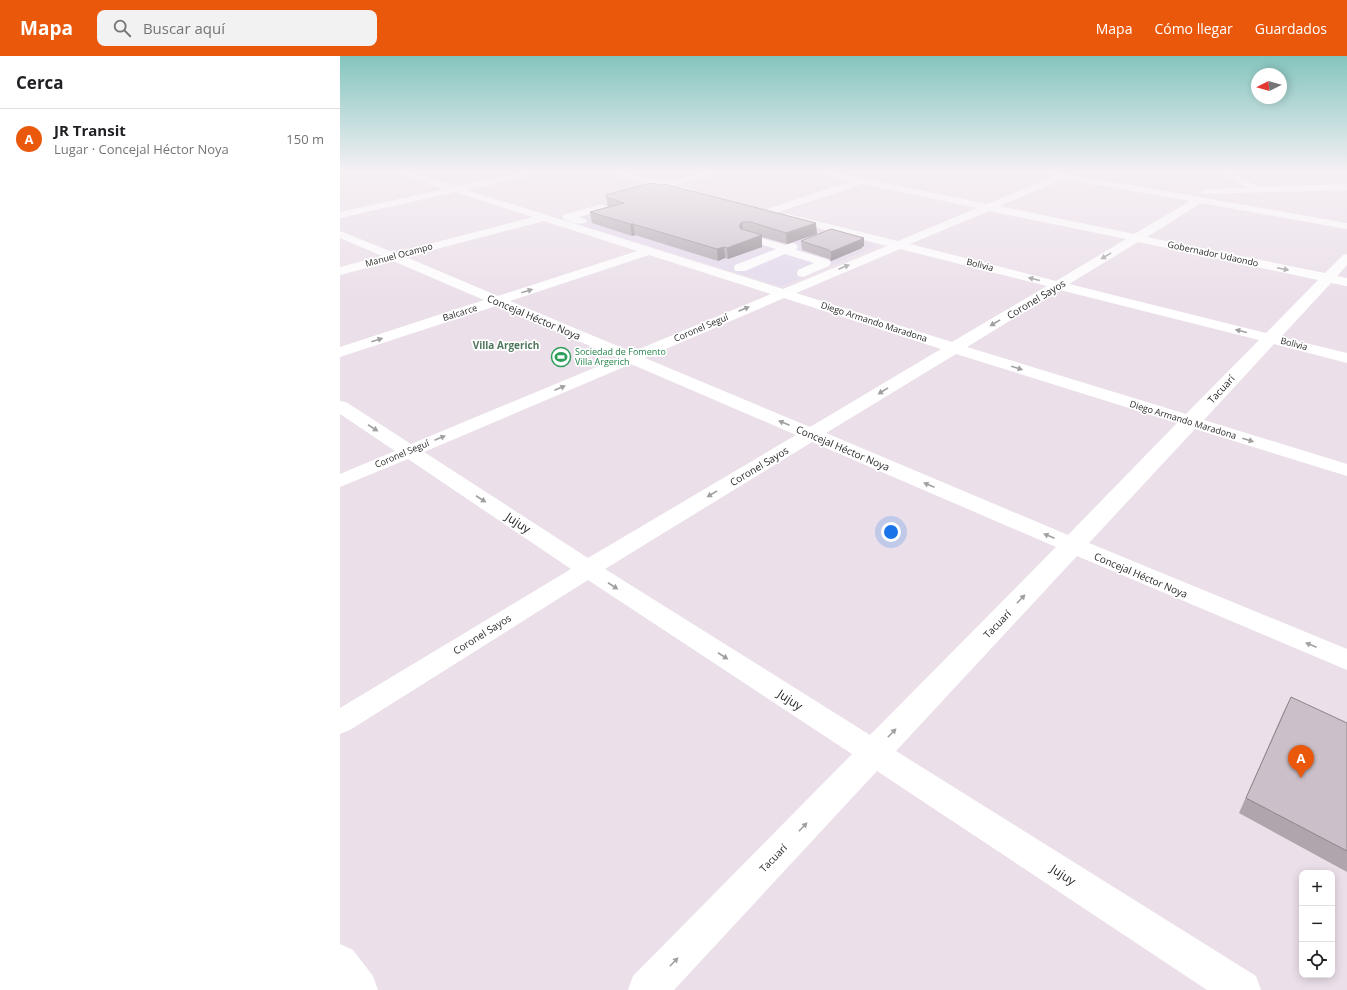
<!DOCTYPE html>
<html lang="es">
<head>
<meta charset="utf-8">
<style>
  :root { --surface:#fff; --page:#f2f2f2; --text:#202124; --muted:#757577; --line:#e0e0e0; --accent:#ea580c }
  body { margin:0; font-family:"Open Sans",sans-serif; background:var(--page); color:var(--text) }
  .controls { position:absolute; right:12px; bottom:12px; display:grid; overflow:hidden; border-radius:8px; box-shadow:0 2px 10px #0003 }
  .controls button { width:36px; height:36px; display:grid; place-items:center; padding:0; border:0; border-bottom:1px solid var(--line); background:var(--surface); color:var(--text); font:20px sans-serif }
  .compass { position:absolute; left:911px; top:12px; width:36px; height:36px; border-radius:50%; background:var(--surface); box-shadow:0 2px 10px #0003; rotate:265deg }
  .you { position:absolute; left:551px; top:476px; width:14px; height:14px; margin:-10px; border:3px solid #fff; border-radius:50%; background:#1a73e8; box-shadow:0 0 0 6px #1a73e833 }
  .badge { display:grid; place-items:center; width:26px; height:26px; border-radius:50%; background:var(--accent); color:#fff; font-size:13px; font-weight:700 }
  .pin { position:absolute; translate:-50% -33px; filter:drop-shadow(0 1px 2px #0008) }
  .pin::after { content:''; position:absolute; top:21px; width:14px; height:12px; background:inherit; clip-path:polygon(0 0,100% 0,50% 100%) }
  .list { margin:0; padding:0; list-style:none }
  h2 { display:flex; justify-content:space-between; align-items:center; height:52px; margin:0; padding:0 16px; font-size:17px }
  h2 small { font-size:13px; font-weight:400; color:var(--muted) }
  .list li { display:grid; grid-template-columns:26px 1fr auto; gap:12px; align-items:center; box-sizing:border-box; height:60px; padding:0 16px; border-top:1px solid var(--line) }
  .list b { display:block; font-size:15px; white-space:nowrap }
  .list p { margin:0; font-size:13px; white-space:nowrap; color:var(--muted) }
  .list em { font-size:13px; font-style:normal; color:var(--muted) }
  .icon { flex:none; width:22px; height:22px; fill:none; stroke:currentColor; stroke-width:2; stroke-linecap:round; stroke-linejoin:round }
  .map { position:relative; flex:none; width:1007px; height:934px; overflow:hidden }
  header { display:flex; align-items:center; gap:24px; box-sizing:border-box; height:56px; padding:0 20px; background:var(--accent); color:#fff }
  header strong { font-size:19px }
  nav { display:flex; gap:22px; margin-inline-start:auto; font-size:14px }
  .search { width:280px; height:36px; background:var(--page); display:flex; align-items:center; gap:10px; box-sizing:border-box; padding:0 14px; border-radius:8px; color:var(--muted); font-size:15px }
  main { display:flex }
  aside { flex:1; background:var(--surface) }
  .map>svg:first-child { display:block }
  .medical { fill:#e3d9ec }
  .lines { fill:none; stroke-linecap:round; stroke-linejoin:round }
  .minor { fill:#fff; fill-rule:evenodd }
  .wall { fill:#afa5ad }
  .shaded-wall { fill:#8e868d }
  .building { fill:#cbc0c9; stroke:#8e868d }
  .oneway { fill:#a0a0a0 }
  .labels { text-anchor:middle; stroke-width:3.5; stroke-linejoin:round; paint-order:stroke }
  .far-street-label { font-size:9px; fill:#2b2b2b; stroke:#fff }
  .far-leisure-label { font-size:9px; fill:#27864d; stroke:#fff; text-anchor:start }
  .street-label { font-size:10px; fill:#2b2b2b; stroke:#fff }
  .far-quarter-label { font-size:10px; font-weight:bold; fill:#51765f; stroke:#fff }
  .near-street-label { font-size:12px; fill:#2b2b2b; stroke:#fff }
</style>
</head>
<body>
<header>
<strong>Mapa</strong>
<div class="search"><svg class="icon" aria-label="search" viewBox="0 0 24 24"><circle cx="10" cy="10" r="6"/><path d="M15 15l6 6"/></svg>Buscar aquí</div>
<nav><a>Mapa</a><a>Cómo llegar</a><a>Guardados</a></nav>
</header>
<main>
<aside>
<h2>Cerca<small></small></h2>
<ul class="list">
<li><span class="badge">A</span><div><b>JR Transit</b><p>Lugar · Concejal Héctor Noya</p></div><em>150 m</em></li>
</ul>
</aside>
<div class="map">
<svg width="1007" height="934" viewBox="0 0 1007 934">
  <rect width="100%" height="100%" fill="#ebdfe9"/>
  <polygon class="medical" points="314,134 323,134 533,188 535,191 444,229 436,229 218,162 220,160"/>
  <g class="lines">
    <g class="minor">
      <path d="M57,116H71L116,130L181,116H198L196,118L127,134L443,233L547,190L444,163L443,161L444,159L448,158L558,185L637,152L523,128L432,158H424L423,156L424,154L511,125L477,118L475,116H493L647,148L712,121L704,119L703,116H716L1007,167V173L861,147L807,181L985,217L1003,199L1007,198V209L997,220L1007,222V230L991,227L941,281L1007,297V307L934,288L864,364L1007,408V420L855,373L749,487L1007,593V614L737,500L556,695L916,920L921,934H867L537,715L334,934H288L293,920L512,698L248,524L10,674L0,678V652L231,513L68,403L0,431V418L55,395L0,358V345L6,346L71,388L278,302L156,250L0,301V291L144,244L53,205L0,219V211L42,200L0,182V175L55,197L193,161L115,136L0,162V156L104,133L59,118ZM724,123L850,145L794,178L659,150ZM649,155L786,183L716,225L570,188ZM204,165L297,195L158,240L66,201ZM798,186L978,224L926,277L729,228ZM560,193L707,230L612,286L456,237ZM309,199L431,238L292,296L170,245ZM720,234L919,284L846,358L627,291ZM444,242L601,293L470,371L305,302ZM616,298L837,367L728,479L486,377ZM291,308L456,379L248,502L84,396ZM472,386L716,491L530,679L265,513Z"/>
      <polygon points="268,116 283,116 324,126 363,116 378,116 376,118 336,129 354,134 355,136 354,138 350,139 270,118"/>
      <polygon points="879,116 891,116 921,131 1007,128 1007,134 862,138 861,136 866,133 907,132"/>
      <path d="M262,148L266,149L267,151L266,153L239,161L245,163L247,165L245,167C238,169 226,166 222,161L223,159Z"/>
      <polygon points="407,178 446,189 452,187 456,188 458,191 456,194 489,204 491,207 489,210 463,221 458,220 457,217 458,214 474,207 445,198 405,215 395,215 394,212 395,209 436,193 403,183 401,181 403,179"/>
      <polygon points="0,888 13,894 33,920 38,934 0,934"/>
    </g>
  </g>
  <g class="wall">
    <polygon points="266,139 477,178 447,188 422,181 422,191 388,203 385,202 378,205 295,179 292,180 252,167 250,156 268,151"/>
    <polygon points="461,185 524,190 522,191 522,192 491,205 489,203 462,194"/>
    <polygon points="951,641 1007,667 1007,816 899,757 943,657"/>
  </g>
  <g class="shaded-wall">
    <polygon points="402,166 403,178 399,170"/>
    <polygon points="476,167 477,178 447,188 446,177"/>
    <polygon points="290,168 293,168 295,179 292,180"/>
    <polygon points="422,179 422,191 388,203 387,192"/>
    <polygon points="524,182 524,190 522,191 522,192 491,205 491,196"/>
    <polygon points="384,191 385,202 378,205 377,193"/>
  </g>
  <g class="building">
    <polygon points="311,127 320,129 324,128 476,167 446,177 411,166 402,166 399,170 401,173 422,179 387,192 384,191 377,193 293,168 290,168 250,156 284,147 266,141 266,139"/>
    <polygon points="491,173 524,182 521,183 522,183 491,196 489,194 461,185"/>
    <polygon points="951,641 1007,667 1007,795 906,742"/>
  </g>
  <defs><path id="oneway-solid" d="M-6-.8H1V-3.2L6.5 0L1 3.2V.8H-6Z"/></defs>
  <g class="oneway">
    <use href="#oneway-solid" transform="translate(766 200) rotate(149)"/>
    <use href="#oneway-solid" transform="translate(504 211) rotate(-23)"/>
    <use href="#oneway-solid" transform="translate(943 213) rotate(12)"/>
    <use href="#oneway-solid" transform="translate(694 223) rotate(-166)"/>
    <use href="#oneway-solid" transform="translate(187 235) rotate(-18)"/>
    <use href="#oneway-solid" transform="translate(404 253) rotate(-23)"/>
    <use href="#oneway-solid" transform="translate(655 267) rotate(149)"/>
    <use href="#oneway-solid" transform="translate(901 275) rotate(-166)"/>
    <use href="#oneway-solid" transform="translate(37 284) rotate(-18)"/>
    <use href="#oneway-solid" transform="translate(677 312) rotate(17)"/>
    <use href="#oneway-solid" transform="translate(220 332) rotate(-23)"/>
    <use href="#oneway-solid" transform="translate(543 335) rotate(148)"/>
    <use href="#oneway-solid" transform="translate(444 367) rotate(-157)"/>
    <use href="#oneway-solid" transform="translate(33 372) rotate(33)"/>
    <use href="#oneway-solid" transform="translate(100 382) rotate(-23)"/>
    <use href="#oneway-solid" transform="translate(908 384) rotate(17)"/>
    <use href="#oneway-solid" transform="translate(589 429) rotate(-157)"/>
    <use href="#oneway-solid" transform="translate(372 438) rotate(149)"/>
    <use href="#oneway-solid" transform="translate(141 443) rotate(33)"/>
    <use href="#oneway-solid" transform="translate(709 480) rotate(-157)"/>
    <use href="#oneway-solid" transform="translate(273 530) rotate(33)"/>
    <use href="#oneway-solid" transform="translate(681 543) rotate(-46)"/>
    <use href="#oneway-solid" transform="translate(971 589) rotate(-157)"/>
    <use href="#oneway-solid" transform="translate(383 600) rotate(33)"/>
    <use href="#oneway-solid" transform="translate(552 677) rotate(-46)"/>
    <use href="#oneway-solid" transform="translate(463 771) rotate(-46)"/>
    <use href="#oneway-solid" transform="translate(334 906) rotate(-46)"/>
  </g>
  <linearGradient id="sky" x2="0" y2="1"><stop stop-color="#84c5be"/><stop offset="0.47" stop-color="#f6f1f5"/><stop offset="1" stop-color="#f6f1f5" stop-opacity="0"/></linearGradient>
  <rect width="1007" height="247" fill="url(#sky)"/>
  <defs>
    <symbol id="stadium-ring" viewBox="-11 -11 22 22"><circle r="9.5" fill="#fff" stroke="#2e9e5b" stroke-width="1.5"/><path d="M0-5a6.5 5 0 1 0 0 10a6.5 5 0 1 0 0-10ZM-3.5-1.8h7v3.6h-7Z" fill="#2e9e5b"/></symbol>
  </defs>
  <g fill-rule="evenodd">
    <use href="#stadium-ring" x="210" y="290" width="22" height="22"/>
  </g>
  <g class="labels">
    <g class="far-street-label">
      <text transform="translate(873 198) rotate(12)" y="3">Gobernador Udaondo</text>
      <text transform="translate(59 199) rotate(-15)" y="3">Manuel Ocampo</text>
      <text transform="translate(640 209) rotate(14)" y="3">Bolivia</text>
      <text transform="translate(120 257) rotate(-18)" y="3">Balcarce</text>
      <text transform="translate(534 266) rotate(18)" y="3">Diego Armando Maradona</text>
      <text transform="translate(361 272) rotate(-23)" y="3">Coronel Seguí</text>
      <text transform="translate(954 288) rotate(14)" y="3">Bolivia</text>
      <text transform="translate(843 364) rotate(17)" y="3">Diego Armando Maradona</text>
      <text transform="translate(62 398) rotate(-23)" y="3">Coronel Seguí</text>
    </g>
    <g class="far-leisure-label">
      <text x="235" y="299">Sociedad de Fomento<tspan x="235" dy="10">Villa Argerich</tspan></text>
    </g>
    <g class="street-label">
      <text transform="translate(696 243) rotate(-31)" y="4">Coronel Sayos</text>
      <text transform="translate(194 261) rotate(23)" y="4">Concejal Héctor Noya</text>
      <text transform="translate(881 333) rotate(-47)" y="4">Tacuarí</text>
      <text transform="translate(503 392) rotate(23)" y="4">Concejal Héctor Noya</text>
      <text transform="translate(419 410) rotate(-31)" y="4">Coronel Sayos</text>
      <text transform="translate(801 519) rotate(23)" y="4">Concejal Héctor Noya</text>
      <text transform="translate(657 568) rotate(-46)" y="4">Tacuarí</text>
      <text transform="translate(142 578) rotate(-32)" y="4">Coronel Sayos</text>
      <text transform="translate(433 802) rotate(-46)" y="4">Tacuarí</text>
    </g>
    <g class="far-quarter-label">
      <text x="166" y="293">Villa Argerich</text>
    </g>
    <g class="near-street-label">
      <text transform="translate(178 467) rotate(33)" y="4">Jujuy</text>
      <text transform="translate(450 644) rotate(33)" y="4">Jujuy</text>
      <text transform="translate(723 819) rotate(33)" y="4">Jujuy</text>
    </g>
  </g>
</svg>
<div class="controls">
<button>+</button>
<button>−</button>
<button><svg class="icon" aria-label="locate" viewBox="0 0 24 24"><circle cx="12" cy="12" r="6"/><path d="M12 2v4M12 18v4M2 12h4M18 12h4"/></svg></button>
</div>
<svg class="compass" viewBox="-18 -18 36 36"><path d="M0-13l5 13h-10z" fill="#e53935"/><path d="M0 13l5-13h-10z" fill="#757577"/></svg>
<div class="you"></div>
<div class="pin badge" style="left:961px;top:722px">A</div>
</div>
</main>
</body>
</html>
